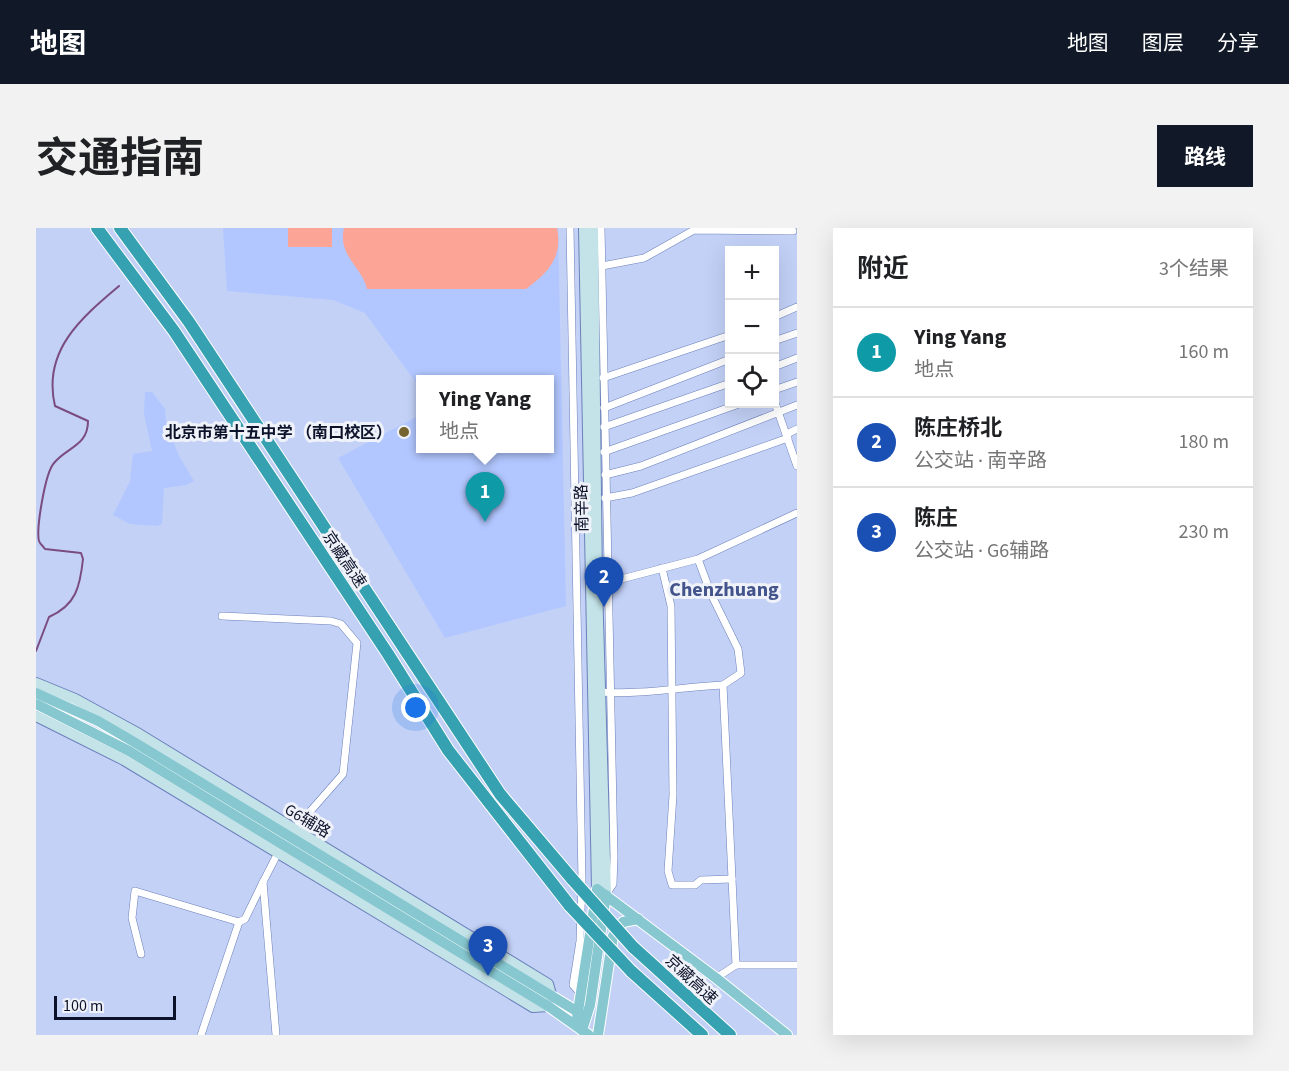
<!DOCTYPE html>
<html lang="zh">
<head>
<meta charset="utf-8">
<style>
  :root { --surface:#fff; --page:#f2f2f2; --text:#202124; --muted:#757577; --line:#e0e0e0; --accent:#111827 }
  body { margin:0; font-family:"Source Sans 3","Noto Sans SC",sans-serif; background:var(--page); color:var(--text) }
  .controls { position:absolute; right:18px; top:18px; display:grid; overflow:hidden; border-radius:0px; box-shadow:0 6px 24px #0002 }
  .controls button { width:54px; height:54px; display:grid; place-items:center; padding:0; border:0; border-bottom:2px solid var(--line); background:var(--surface); color:var(--text); font:30px sans-serif }
  .scale { position:absolute; left:18px; bottom:15px; width:122px; box-sizing:border-box; padding-left:6px; border:3px solid #0c1229; border-top:0; font-size:16px; line-height:21px; white-space:nowrap; color:#0c1229; -webkit-text-stroke:4px #f0f2f9; paint-order:stroke }
  .you { position:absolute; left:380px; top:480px; width:21px; height:21px; margin:-15px; border:4px solid #fff; border-radius:50%; background:#1a73e8; box-shadow:0 0 0 9px #1a73e833 }
  .badge { display:grid; place-items:center; width:39px; height:39px; border-radius:50%; background:var(--accent); color:#fff; font-size:20px; font-weight:700 }
  .pin { position:absolute; translate:-50% -50px; filter:drop-shadow(0 2px 3px #0008) }
  .pin::after { content:''; position:absolute; top:32px; width:21px; height:18px; background:inherit; clip-path:polygon(0 0,100% 0,50% 100%) }
  .popup { position:absolute; left:380px; top:147px; width:138px; height:78px; box-sizing:border-box; display:grid; place-content:center; border-radius:0px; background:var(--surface); filter:drop-shadow(0 2px 4px #0005); font-size:20px; white-space:nowrap; color:var(--muted) }
  .popup b { font-size:22px; color:var(--text) }
  .popup::after { content:''; position:absolute; left:50%; top:100%; margin-left:-12px; border:12px solid transparent; border-top-color:var(--surface) }
  .list { margin:0; padding:0; list-style:none }
  h2 { display:flex; justify-content:space-between; align-items:center; height:78px; margin:0; padding:0 24px; font-size:26px }
  h2 small { font-size:20px; font-weight:400; color:var(--muted) }
  .list li { display:grid; grid-template-columns:39px 1fr auto; gap:18px; align-items:center; box-sizing:border-box; height:90px; padding:0 24px; border-top:2px solid var(--line) }
  .list b { display:block; font-size:22px; white-space:nowrap }
  .list p { margin:0; font-size:20px; white-space:nowrap; color:var(--muted) }
  .list em { font-size:20px; font-style:normal; color:var(--muted) }
  .icon { flex:none; width:33px; height:33px; fill:none; stroke:currentColor; stroke-width:2; stroke-linecap:round; stroke-linejoin:round }
  .map { position:relative; flex:none; width:761px; height:807px; overflow:hidden; border-radius:0px }
  header { display:flex; align-items:center; gap:36px; box-sizing:border-box; height:84px; padding:0 30px; background:var(--accent); color:#fff }
  header strong { font-size:28px }
  nav { display:flex; gap:33px; margin-inline-start:auto; font-size:21px }
  .intro { display:flex; align-items:center; justify-content:space-between; box-sizing:border-box; height:144px; padding:0 36px }
  h1 { margin:0; font-size:42px }
  .button { padding:15px 27px; border-radius:0px; background:var(--accent); color:#fff; font-size:21px; font-weight:700 }
  main { display:flex; gap:36px; padding:0 36px }
  aside { flex:1; background:var(--surface); border-radius:0px; box-shadow:0 6px 24px #0002 }
  .map>svg:first-child { display:block }
  .built { fill:#b2c7ff }
  .green { fill:#fca496 }
  .lines { fill:none; stroke-linecap:round; stroke-linejoin:round }
  .stream { stroke:#7b4c80; stroke-width:2 }
  .street-casing { stroke:#6c80ba; stroke-width:8 }
  .secondary-casing { stroke:#6c80ba; stroke-width:12 }
  .primary-casing { stroke:#fff; stroke-width:12 }
  .highway-casing { stroke:#fff; stroke-width:14 }
  .street { stroke:#fff; stroke-width:7 }
  .secondary { stroke:#c3e3e8; stroke-width:10 }
  .primary { stroke:#86c7d0; stroke-width:10 }
  .highway { stroke:#36a1b1; stroke-width:12 }
  .highway-bridge-casing { stroke:#fff; stroke-width:14; stroke-linecap:butt }
  .highway-bridge { stroke:#36a1b1; stroke-width:12 }
  .poi-dot { fill:#746230; stroke:#f0f2f9; stroke-width:2 }
  .labels { text-anchor:middle; stroke-width:6; stroke-linejoin:round; paint-order:stroke }
  .poi-label { font-size:16px; font-weight:bold; fill:#0c1229; stroke:#f0f2f9; text-anchor:end }
  .street-label { font-size:16px; fill:#0c1229; stroke:#f0f2f9 }
  .quarter-label { font-size:20px; font-weight:bold; fill:#42548b; stroke:#f0f2f9 }
</style>
</head>
<body>
<header>
<strong>地图</strong>
<nav><a>地图</a><a>图层</a><a>分享</a></nav>
</header>
<div class="intro"><h1>交通指南</h1><a class="button">路线</a></div>
<main>
<div class="map">
<svg width="761" height="807" viewBox="0 0 761 807">
  <rect width="100%" height="100%" fill="#c3d1f7"/>
  <g class="built">
    <polygon points="187,0 522,0 530,378 409,410 302,230 384,187 384,220 514,220 514,152 384,152 384,160 329,85 297,72 191,63"/>
    <polygon points="109,164 116,164 129,181 130,195 143,228 158,253 150,257 128,260 126,296 121,298 94,296 77,287 94,253 97,226 116,223 108,186"/>
  </g>
  <g class="green">
    <rect x="252" y="0" width="44" height="19"/>
    <path d="M308,0H521C527,29 512,45 490,61H331C327,40 301,27 308,0Z"/>
  </g>
  <g class="lines">
    <path class="stream" d="M0,423L13,389C40,377 44,359 47,331L45,325L9,321C7,318 4,316 3,313C0,301 9,245 18,235C31,219 52,218 52,193L19,178C6,123 45,90 83,58"/>
    <defs>
      <g id="street">
        <polyline points="534,0 546,653 544,713 537,757 545,766"/>
        <polyline points="565,0 578,629 577,656 571,665"/>
        <polyline points="566,38 608,30 658,2 757,3"/>
        <polyline points="738,89 761,79"/>
        <polyline points="738,113 761,105"/>
        <polyline points="738,139 761,130"/>
        <polyline points="567,150 694,107"/>
        <polyline points="738,162 761,154"/>
        <polyline points="738,172 761,238"/>
        <polyline points="568,180 694,131"/>
        <polyline points="568,199 694,155"/>
        <polyline points="751,206 761,201"/>
        <polyline points="568,224 703,176"/>
        <polyline points="569,247 605,238 761,177"/>
        <polyline points="569,270 596,265 752,210"/>
        <polyline points="662,331 675,366 702,421 705,445 687,457 700,737"/>
        <polyline points="626,340 635,378 637,567 632,643 636,657 659,657 665,652 696,651"/>
        <polyline points="570,355 662,331 761,285"/>
        <polyline points="186,388 295,393 305,396 321,415 307,546 257,603"/>
        <path d="M564,464C605,467 646,459 687,457"/>
        <polyline points="105,726 96,690 99,663 203,694 209,691 227,654"/>
        <polyline points="680,750 700,737 761,737"/>
        <polyline points="165,807 203,694"/>
        <polyline points="240,807 227,654 244,621"/>
      </g>
      <g id="secondary">
        <polyline points="548,0 561,661"/>
        <polyline points="557,0 561,357 570,667"/>
        <polyline points="0,455 39,471 103,506 512,756 516,770"/>
        <polyline points="0,488 88,532 497,779 512,778"/>
      </g>
      <g id="primary">
        <polyline points="0,465 62,493 98,514 542,784 546,802"/>
        <polyline points="0,476 93,523 512,778 553,807"/>
        <polyline points="541,790 561,661 680,750 751,807"/>
        <polyline points="546,802 554,777 570,667"/>
        <polyline points="562,807 577,708 587,694 602,691"/>
      </g>
      <g id="highway">
        <polyline points="61,0 138,103 352,426 412,522 534,678"/>
        <polyline points="84,0 153,94 464,566 537,652"/>
        <polyline points="597,719 694,807"/>
        <polyline points="595,743 666,807"/>
      </g>
    </defs>
    <use href="#street" class="street-casing"/>
    <use href="#secondary" class="secondary-casing"/>
    <use href="#primary" class="primary-casing"/>
    <use href="#highway" class="highway-casing"/>
    <use href="#street" class="street"/>
    <use href="#secondary" class="secondary"/>
    <use href="#primary" class="primary"/>
    <use href="#highway" class="highway"/>
    <defs>
      <g id="highway-bridge">
        <polyline points="537,652 597,719"/>
        <polyline points="534,678 595,743"/>
      </g>
    </defs>
    <use href="#highway-bridge" class="highway-bridge-casing"/>
    <use href="#highway-bridge" class="highway-bridge"/>
  </g>
  <circle class="poi-dot" cx="368" cy="204" r="6"/>
  <g class="labels">
    <g class="poi-label">
      <text x="356" y="210">北京市第十五中学 （南口校区）</text>
    </g>
    <g class="street-label">
      <text transform="translate(545 280) rotate(-91)" y="6">南辛路</text>
      <text transform="translate(309 331) rotate(56)" y="6">京藏高速</text>
      <text transform="translate(272 592) rotate(31)" y="6">G6辅路</text>
      <text transform="translate(656 751) rotate(43)" y="6">京藏高速</text>
    </g>
    <g class="quarter-label">
      <text x="688" y="368">Chenzhuang</text>
    </g>
  </g>
</svg>
<div class="controls">
<button>+</button>
<button>−</button>
<button><svg class="icon" aria-label="locate" viewBox="0 0 24 24"><circle cx="12" cy="12" r="6"/><path d="M12 2v4M12 18v4M2 12h4M18 12h4"/></svg></button>
</div>
<div class="scale">100 m</div>
<div class="you"></div>
<div class="pin badge" style="left:449px;top:294px;background:#0f9aa8">1</div>
<div class="popup"><b>Ying Yang</b>地点</div>
<div class="pin badge" style="left:568px;top:379px;background:#1a4fb4">2</div>
<div class="pin badge" style="left:452px;top:748px;background:#1a4fb4">3</div>
</div>
<aside>
<h2>附近<small>3个结果</small></h2>
<ul class="list">
<li><span class="badge" style="background:#0f9aa8">1</span><div><b>Ying Yang</b><p>地点</p></div><em>160 m</em></li>
<li><span class="badge" style="background:#1a4fb4">2</span><div><b>陈庄桥北</b><p>公交站 · 南辛路</p></div><em>180 m</em></li>
<li><span class="badge" style="background:#1a4fb4">3</span><div><b>陈庄</b><p>公交站 · G6辅路</p></div><em>230 m</em></li>
</ul>
</aside>
</main>
</body>
</html>
